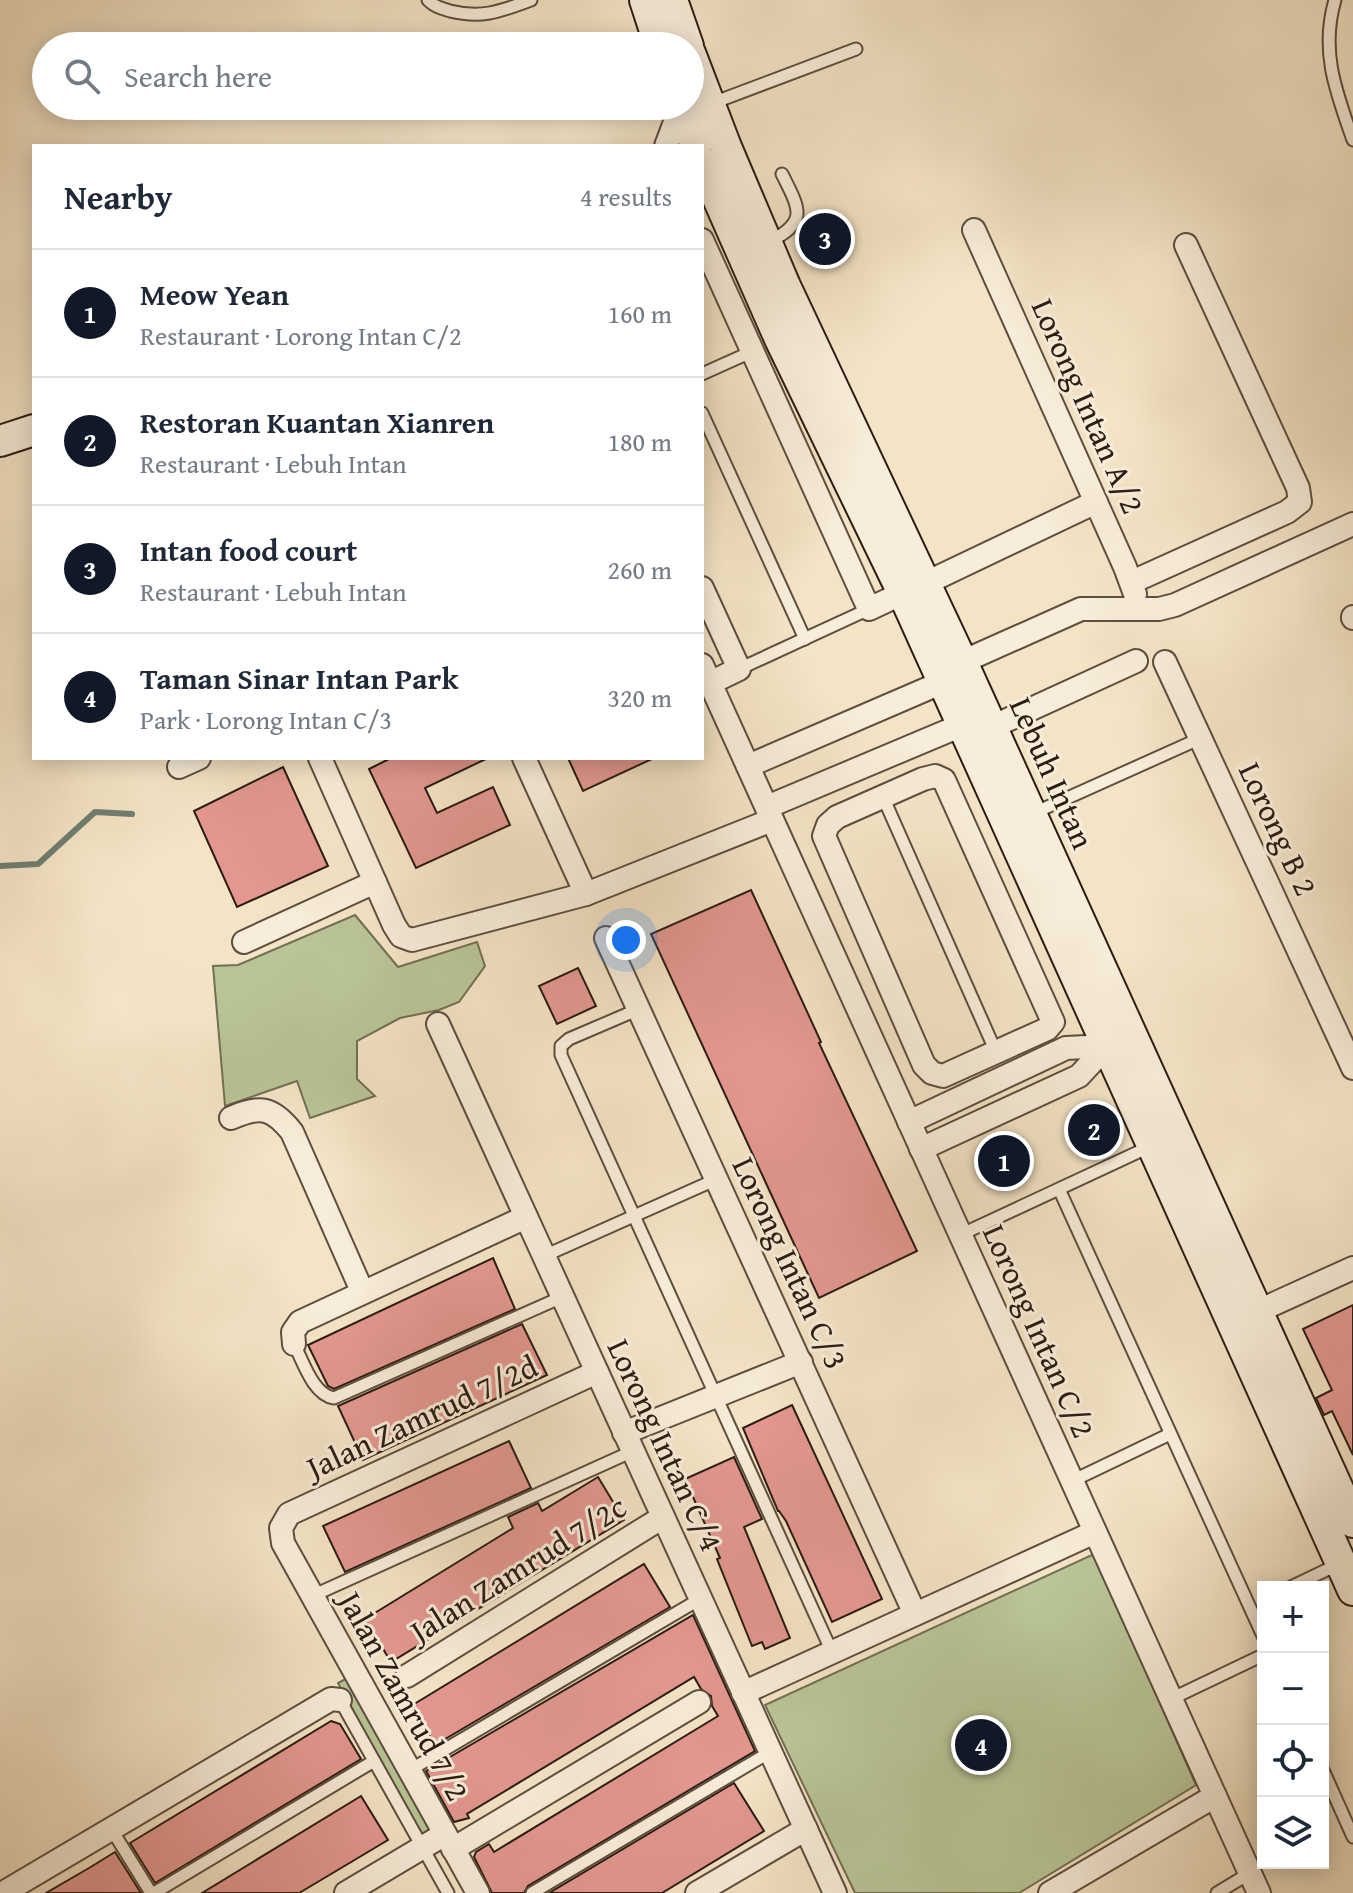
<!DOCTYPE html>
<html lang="en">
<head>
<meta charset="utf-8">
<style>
  :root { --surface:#fff; --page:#f6f6f7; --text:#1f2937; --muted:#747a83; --line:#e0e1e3; --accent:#111827 }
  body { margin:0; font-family:"Gentium Book Plus",serif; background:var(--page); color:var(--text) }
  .controls { position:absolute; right:24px; bottom:24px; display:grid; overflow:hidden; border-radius:0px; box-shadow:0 4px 20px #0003 }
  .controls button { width:72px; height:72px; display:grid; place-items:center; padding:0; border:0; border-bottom:2px solid var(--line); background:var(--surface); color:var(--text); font:40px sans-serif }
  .you { position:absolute; left:626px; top:940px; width:28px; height:28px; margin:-20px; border:6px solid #fff; border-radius:50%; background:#1a73e8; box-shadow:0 0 0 12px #1a73e833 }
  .badge { display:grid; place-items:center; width:52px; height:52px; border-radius:50%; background:var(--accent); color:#fff; font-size:26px; font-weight:700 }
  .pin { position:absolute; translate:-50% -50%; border:4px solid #fff; box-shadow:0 2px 8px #0006 }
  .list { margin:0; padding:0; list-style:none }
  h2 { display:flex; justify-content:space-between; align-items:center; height:104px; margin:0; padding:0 32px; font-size:34px }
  h2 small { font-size:26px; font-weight:400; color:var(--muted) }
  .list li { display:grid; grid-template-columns:52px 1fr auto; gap:24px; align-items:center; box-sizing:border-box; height:128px; padding:0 32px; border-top:2px solid var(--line) }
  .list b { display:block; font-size:30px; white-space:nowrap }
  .list p { margin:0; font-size:26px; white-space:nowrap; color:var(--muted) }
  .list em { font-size:26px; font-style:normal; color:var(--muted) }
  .icon { flex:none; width:44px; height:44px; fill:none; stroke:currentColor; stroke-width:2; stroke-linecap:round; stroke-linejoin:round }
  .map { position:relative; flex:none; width:1353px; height:1893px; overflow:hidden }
  .search { position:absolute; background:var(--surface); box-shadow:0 4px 20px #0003; left:32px; top:32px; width:672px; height:88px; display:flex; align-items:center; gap:20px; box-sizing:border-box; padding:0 28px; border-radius:44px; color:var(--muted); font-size:30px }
  .panel { position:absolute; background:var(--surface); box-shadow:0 4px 20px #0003; left:32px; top:144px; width:672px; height:616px; border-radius:0px }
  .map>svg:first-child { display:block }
  .green { fill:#b9c597; stroke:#727054; stroke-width:2 }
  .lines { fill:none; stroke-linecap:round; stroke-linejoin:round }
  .stream { stroke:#6f7e71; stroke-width:6 }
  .building { fill:#e39790; stroke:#2b1c12; stroke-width:2 }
  .lane-casing { stroke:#5d4e3f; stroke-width:15 }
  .street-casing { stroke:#5d4e3f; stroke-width:26 }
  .secondary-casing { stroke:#2b1c12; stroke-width:34 }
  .lane { stroke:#f8edda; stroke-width:11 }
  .street { stroke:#f8edda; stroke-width:22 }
  .secondary { stroke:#f8edda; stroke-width:30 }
  .labels { text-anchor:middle; stroke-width:6; stroke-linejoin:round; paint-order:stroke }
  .street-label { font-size:32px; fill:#2b1c12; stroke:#f8edda }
</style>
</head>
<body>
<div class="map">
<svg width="1353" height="1893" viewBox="0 0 1353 1893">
  <rect width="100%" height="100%" fill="#f4e4c6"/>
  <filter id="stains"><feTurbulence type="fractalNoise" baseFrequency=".0025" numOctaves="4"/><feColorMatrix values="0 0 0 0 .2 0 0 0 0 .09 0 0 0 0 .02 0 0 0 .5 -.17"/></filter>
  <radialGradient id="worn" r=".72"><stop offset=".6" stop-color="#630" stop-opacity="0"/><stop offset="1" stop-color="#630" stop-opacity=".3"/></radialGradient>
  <g class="green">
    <polygon points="355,915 398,967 477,942 485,966 459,1002 439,1010 400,1018 357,1041 357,1079 375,1096 310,1118 297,1081 225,1106 213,966 238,965"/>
    <polygon points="1094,1554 1196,1785 1019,1893 855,1893 765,1705"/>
    <polygon points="351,1676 433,1828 421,1836 338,1683"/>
  </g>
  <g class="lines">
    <polyline class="stream" points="0,866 38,864 95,812 132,814"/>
  </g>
  <g class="building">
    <polygon points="391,758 488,758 425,788 437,813 493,787 510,825 416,868 369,769"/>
    <polygon points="568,758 654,758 583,791"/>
    <polygon points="283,767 328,866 237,907 194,811"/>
    <polygon points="751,890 821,1042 819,1043 917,1251 819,1298 651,934"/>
    <polygon points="578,968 596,1006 557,1024 539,986"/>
    <polygon points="493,1258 515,1309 334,1389 328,1386 308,1345"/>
    <polygon points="1353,1305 1353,1455 1332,1411 1324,1415 1316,1398 1332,1390 1303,1329"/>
    <polygon points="522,1324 547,1375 363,1460 338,1406"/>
    <polygon points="792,1405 882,1599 832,1622 786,1521 779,1511 778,1511 743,1428"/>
    <polygon points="509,1441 531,1488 345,1572 323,1526"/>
    <polygon points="734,1457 762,1519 744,1527 790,1638 765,1649 762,1642 752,1646 717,1559 720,1558 685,1479"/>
    <polygon points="598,1477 624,1520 391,1662 365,1619 513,1528 508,1517 538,1503 542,1511"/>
    <polygon points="644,1564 670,1607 435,1745 411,1706"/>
    <polygon points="693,1615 755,1751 528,1886 524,1893 492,1893 474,1857 476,1852 489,1844 494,1852 718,1716 712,1706 711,1696 701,1689 694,1677 467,1814 469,1818 454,1822 426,1771"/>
    <polygon points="331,1721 340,1724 361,1759 155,1883 130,1843"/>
    <polygon points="734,1783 764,1831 662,1893 549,1893"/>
    <polygon points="361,1796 388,1840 316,1883 299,1893 202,1893"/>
    <polygon points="115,1852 141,1893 46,1893 89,1868"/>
  </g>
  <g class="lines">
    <defs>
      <g id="lane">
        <path d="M428,0C435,7 441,8 450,11C483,19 501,11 531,0"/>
        <path d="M1335,0C1320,51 1336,92 1353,140"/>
        <polyline points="710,104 856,49"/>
        <path d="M767,243C809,222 800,210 782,174"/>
        <polyline points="702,374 751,352"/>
        <polyline points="702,413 805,639"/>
        <polyline points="739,669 869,609"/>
        <polyline points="883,797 996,1052"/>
        <polyline points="1034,813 1201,738"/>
        <polyline points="639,1009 569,1039 561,1046 561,1055 832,1652"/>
        <polyline points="1059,1189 1263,1636"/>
        <polyline points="960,1235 1151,1146"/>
        <polyline points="544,1256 717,1179"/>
        <path d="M294,1344C303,1361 313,1395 334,1398L562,1297"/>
        <polyline points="1072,1481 1170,1434"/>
        <polyline points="1291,1587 1341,1563"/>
        <polyline points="312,1596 633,1451"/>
        <polyline points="1171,1699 1263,1655"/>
        <polyline points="340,1700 448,1893"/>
        <polyline points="410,1770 700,1599"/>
        <polyline points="1323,1770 1353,1837"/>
        <polyline points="110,1827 151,1893"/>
        <polyline points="154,1893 374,1761"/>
        <polyline points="532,1893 770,1752"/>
        <polyline points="1217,1893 1250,1873"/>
      </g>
      <g id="street">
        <polyline points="666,146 681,106"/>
        <polyline points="974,230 1125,567 1135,594"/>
        <polyline points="702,240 869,609 903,593"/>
        <polyline points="1132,582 1287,512 1300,502 1298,488 1186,245"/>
        <polyline points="926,583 1096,502"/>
        <polyline points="702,588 739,669 710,683"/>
        <polyline points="1353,617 1353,618"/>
        <polyline points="962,662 1081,609 1159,609 1175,605 1353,524"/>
        <polyline points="1165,662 1353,1068"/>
        <polyline points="702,665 1259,1893"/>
        <polyline points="992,727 1136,661"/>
        <polyline points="320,758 394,925 401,936 412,940 586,894 772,820"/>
        <polyline points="524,758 586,894"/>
        <polyline points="748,766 943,682"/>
        <polyline points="179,767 199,758"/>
        <polygon points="935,776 944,780 1053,1022 1047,1029 943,1076 932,1073 924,1065 824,836 828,825 837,817 923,779"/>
        <polyline points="767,807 962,725"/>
        <polyline points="606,938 915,1614"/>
        <polyline points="244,942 375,882"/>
        <polyline points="438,1024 835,1893"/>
        <path d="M231,1118C260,1105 272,1107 292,1132L362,1291"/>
        <polyline points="909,1122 1066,1048 1107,1046"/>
        <polyline points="921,1149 1079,1076 1107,1046 1117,1041"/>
        <polyline points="1245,1317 1353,1268"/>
        <polyline points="294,1344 293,1332 300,1322 526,1217"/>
        <polyline points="624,1433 801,1362"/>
        <polyline points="407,1676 663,1517"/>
        <polyline points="743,1693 1095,1532"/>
        <polyline points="453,1849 699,1702"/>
        <polyline points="3,1893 331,1699 340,1700"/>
        <polyline points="346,1893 445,1834"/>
        <polyline points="478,1893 283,1543 281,1528 289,1514 597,1372"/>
        <polyline points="697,1893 806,1829"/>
        <polyline points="1050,1893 1215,1796"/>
      </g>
      <g id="secondary">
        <polyline points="645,0 660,46"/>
        <polyline points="672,0 688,46"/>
        <polyline points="690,53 726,147 785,286 962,662 1353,1522"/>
        <polyline points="682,106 696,146"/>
        <polyline points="702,162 780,339 903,593 1353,1590"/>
        <polyline points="0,441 34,430"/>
      </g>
    </defs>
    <use href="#lane" class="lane-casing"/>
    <use href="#street" class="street-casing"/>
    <use href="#secondary" class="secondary-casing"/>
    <use href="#lane" class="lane"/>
    <use href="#street" class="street"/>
    <use href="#secondary" class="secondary"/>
  </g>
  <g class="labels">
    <g class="street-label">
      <text transform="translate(1088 406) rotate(66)" y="11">Lorong Intan A/2</text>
      <text transform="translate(1052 773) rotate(66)" y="11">Lebuh Intan</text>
      <text transform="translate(1278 829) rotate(65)" y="11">Lorong B 2</text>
      <text transform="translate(790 1263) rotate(65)" y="11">Lorong Intan C/3</text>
      <text transform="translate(1039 1331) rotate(66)" y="11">Lorong Intan C/2</text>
      <text transform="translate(422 1417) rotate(-25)" y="11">Jalan Zamrud 7/2d</text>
      <text transform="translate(665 1445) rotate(65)" y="11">Lorong Intan C/4</text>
      <text transform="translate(518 1569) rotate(-32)" y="11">Jalan Zamrud 7/2c</text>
      <text transform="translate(404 1696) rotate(61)" y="11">Jalan Zamrud 7/2</text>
    </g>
  </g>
  <rect width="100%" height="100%" filter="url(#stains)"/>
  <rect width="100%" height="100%" fill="url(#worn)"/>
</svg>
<div class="controls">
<button>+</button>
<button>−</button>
<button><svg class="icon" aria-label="locate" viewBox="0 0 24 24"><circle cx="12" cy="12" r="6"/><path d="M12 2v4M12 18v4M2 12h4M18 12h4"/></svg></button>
<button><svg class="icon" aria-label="layers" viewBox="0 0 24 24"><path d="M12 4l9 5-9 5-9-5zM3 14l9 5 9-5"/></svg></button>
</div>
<div class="you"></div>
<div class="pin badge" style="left:1004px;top:1161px">1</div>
<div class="pin badge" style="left:1094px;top:1130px">2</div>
<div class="pin badge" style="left:825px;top:239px">3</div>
<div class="pin badge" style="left:981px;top:1745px">4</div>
<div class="search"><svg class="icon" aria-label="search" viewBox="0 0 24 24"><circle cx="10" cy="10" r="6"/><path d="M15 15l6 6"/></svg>Search here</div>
<section class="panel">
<h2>Nearby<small>4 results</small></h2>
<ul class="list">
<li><span class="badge">1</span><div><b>Meow Yean</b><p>Restaurant · Lorong Intan C/2</p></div><em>160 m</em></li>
<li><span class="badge">2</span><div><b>Restoran Kuantan Xianren</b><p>Restaurant · Lebuh Intan</p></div><em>180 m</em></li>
<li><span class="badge">3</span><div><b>Intan food court</b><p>Restaurant · Lebuh Intan</p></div><em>260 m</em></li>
<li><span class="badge">4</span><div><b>Taman Sinar Intan Park</b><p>Park · Lorong Intan C/3</p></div><em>320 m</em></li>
</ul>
</section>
</div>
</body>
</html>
